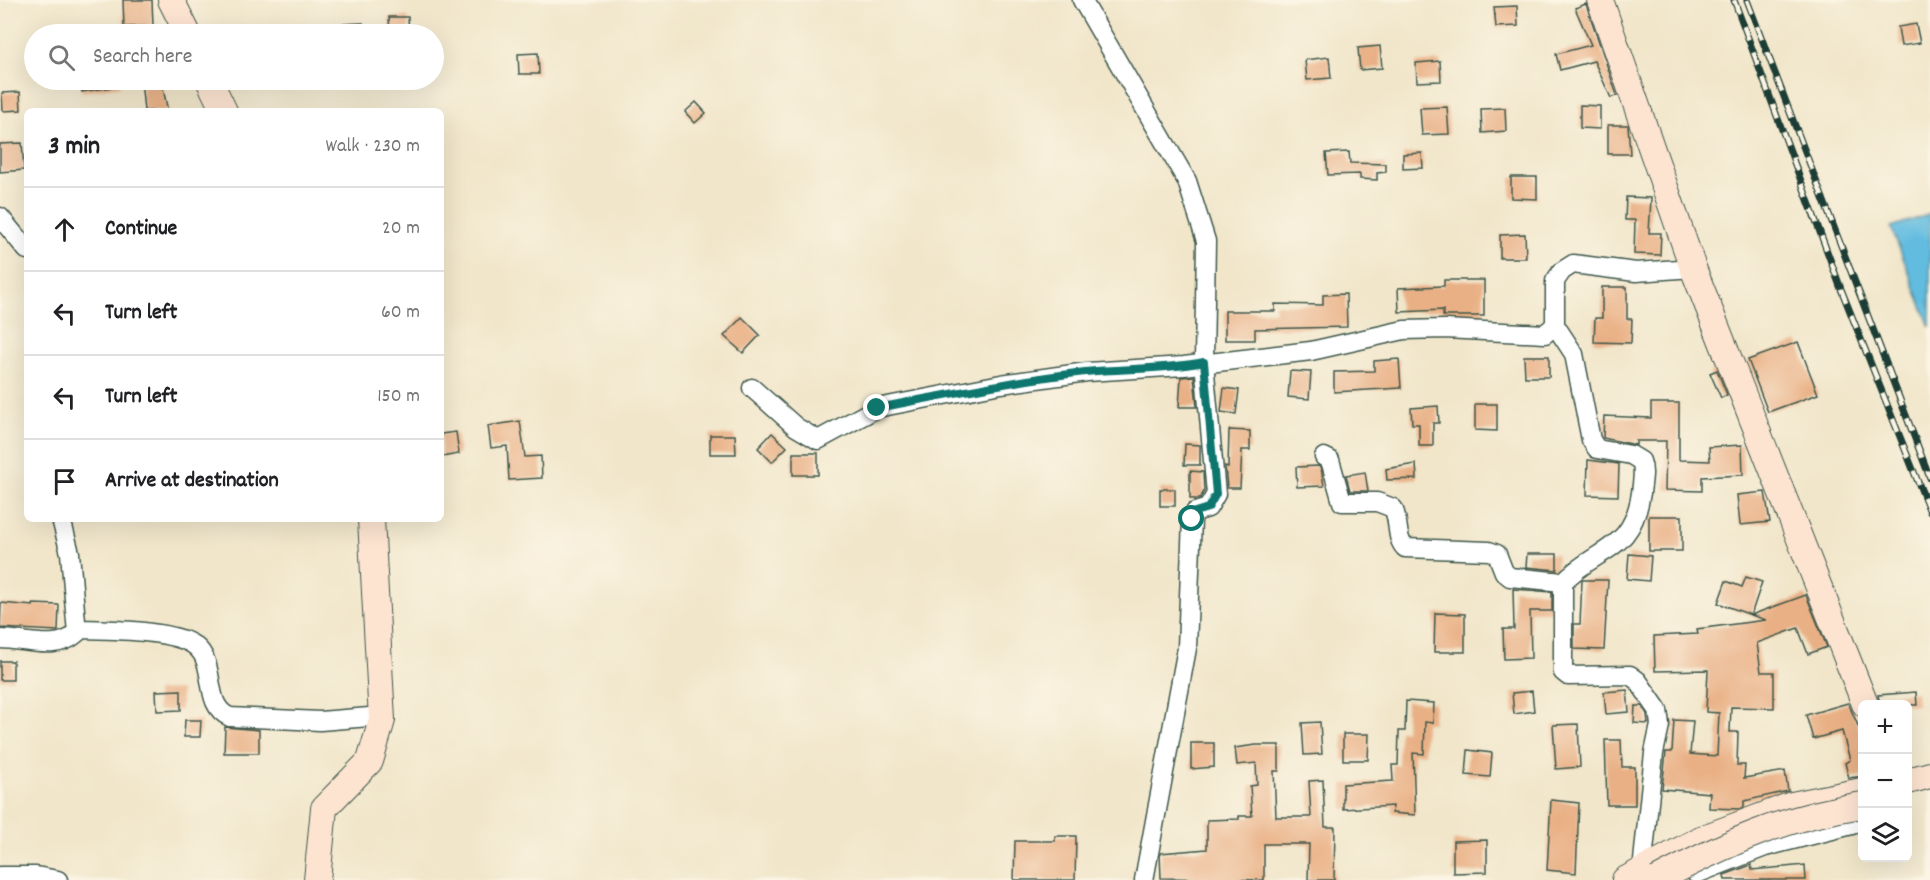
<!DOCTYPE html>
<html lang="en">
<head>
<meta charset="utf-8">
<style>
  :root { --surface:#fff; --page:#f6f6f6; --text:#202124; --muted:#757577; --line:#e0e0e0 }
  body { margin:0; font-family:Dekko,sans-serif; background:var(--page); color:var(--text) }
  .controls { position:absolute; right:18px; bottom:18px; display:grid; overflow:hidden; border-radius:9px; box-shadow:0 6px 24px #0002 }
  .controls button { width:54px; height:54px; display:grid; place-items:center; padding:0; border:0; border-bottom:2px solid var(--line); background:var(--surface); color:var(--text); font:30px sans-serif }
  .stop { position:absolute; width:18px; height:18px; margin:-14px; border:4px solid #0f766e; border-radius:50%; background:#fff }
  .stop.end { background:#0f766e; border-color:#fff; box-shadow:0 2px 6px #0008 }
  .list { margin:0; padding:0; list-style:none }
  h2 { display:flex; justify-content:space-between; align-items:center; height:78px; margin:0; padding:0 24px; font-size:26px }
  h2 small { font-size:20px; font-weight:400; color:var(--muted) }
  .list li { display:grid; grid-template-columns:39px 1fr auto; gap:18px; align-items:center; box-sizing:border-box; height:84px; padding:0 24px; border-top:2px solid var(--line) }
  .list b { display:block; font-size:22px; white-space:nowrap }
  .list em { font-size:20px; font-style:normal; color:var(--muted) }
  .icon { flex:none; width:33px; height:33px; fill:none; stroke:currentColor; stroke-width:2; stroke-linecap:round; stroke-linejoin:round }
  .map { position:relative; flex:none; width:1930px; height:880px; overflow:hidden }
  .search { position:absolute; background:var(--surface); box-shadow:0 6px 24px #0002; left:24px; top:24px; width:420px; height:66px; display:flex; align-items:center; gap:15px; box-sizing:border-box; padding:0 21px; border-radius:33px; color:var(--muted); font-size:22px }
  .panel { position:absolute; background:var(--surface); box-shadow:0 6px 24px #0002; left:24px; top:108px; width:420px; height:414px; border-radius:9px }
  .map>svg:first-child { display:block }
  .water { fill:#62bce0; stroke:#407c8a; stroke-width:1.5 }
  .building { fill:#e9b085 }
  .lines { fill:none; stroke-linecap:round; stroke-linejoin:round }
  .street-casing { stroke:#3e564a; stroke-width:21 }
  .secondary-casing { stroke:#3e564a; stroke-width:28 }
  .street { stroke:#fff; stroke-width:18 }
  .secondary { stroke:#fde4d1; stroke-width:26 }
  .rail-casing { stroke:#1f3d34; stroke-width:7 }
  .rail { stroke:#fcf5e5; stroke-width:4.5; stroke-dasharray:14; stroke-linecap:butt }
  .secondary-bridge-casing { stroke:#3e564a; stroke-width:28; stroke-linecap:butt }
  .secondary-bridge { stroke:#fde4d1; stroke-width:26 }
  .route { stroke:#0f766e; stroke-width:8 }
</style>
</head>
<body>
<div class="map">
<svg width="1930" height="880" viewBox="0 0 1930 880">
  <rect width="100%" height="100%" fill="#fcf5e5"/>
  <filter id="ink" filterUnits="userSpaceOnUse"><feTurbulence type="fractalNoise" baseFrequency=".0167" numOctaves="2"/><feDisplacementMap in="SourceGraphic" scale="12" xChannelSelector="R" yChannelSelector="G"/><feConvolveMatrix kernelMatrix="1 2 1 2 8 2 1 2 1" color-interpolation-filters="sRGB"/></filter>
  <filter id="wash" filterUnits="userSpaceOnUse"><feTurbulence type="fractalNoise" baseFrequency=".008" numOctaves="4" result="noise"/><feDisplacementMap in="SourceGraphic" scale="24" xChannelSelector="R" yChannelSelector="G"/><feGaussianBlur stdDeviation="1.35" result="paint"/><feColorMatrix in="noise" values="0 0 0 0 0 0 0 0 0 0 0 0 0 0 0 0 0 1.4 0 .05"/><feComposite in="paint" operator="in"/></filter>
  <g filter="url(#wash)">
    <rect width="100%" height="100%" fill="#f1e6ca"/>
    <polygon class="water" points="1930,214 1930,327 1891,227"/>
    <g id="blocks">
      <g class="building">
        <polygon points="123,0 152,0 153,26 124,27"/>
        <polygon points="1586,4 1617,95 1611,98 1594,61 1560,70 1556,54 1591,45 1575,8"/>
        <polygon points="1517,6 1518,26 1496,27 1494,7"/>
        <polygon points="389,17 408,17 409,34 390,34"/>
        <polygon points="363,23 364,34 341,34 341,24"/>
        <polygon points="1916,24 1920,43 1901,46 1898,27"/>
        <polygon points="1380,46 1382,68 1360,70 1358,48"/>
        <polygon points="538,53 539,74 519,74 518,54"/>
        <polygon points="1329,57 1331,78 1307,80 1305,60"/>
        <polygon points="1440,61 1441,81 1417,82 1416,63"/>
        <polygon points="80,80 119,80 120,86 82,92"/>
        <polygon points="141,80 161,80 168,111 144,111"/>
        <polygon points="20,92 21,110 3,111 2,93"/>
        <polygon points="696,102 706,113 695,123 685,112"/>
        <polygon points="1580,105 1600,106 1600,129 1580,128"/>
        <polygon points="1447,107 1449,134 1422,135 1420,108"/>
        <polygon points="1505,108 1506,131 1482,133 1481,109"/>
        <polygon points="1608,125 1628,125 1630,154 1608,154"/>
        <polygon points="22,143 24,170 0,172 0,144"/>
        <polygon points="1349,152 1350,163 1386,164 1386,172 1377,173 1377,180 1360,179 1360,174 1328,175 1326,153"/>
        <polygon points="1422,153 1423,168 1403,169 1403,154"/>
        <polygon points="1511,177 1537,177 1537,199 1511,198"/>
        <polygon points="1626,197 1651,198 1649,233 1661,233 1660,255 1634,254 1635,220 1625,220"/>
        <polygon points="1525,234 1526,258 1500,258 1500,235"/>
        <polygon points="1444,280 1484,280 1484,316 1443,316 1443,310 1399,312 1398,288 1444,286"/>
        <polygon points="1602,287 1627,287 1627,319 1632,319 1631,343 1594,342 1595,318 1602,318"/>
        <polygon points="1346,294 1347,327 1255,329 1255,340 1225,340 1225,311 1275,311 1275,304 1323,305 1323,295"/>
        <polygon points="742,317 760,335 743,353 724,336"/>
        <polygon points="1798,342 1818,394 1768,412 1748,360"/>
        <polygon points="1524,356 1549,356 1549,377 1525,377"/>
        <polygon points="1399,359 1401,388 1334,392 1334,372 1374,371 1374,361"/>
        <polygon points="1717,370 1727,395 1721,398 1710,373"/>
        <polygon points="1290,371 1311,372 1309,399 1288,397"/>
        <polygon points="1194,376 1197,407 1179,407 1181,377"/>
        <polygon points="1224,388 1239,390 1236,414 1221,412"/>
        <polygon points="1651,403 1679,403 1679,460 1710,461 1709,447 1742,445 1743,475 1702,477 1702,491 1665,490 1666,441 1636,441 1636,445 1603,438 1604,416 1651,418"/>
        <polygon points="1475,404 1497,404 1497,431 1475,430"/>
        <polygon points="1438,406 1439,423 1433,423 1433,446 1419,446 1419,424 1412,424 1411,408"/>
        <polygon points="520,421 525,457 541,456 542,478 509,480 507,446 491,448 488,426"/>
        <polygon points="1229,430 1250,431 1250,450 1242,450 1240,488 1227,488 1225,466 1228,467"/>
        <polygon points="456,432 459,454 441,457 441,434"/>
        <polygon points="772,433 787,447 772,462 758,448"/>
        <polygon points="710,435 735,435 736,454 710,454"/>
        <polygon points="1185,444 1200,445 1200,465 1184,465"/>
        <rect x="793" y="453" width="25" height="22"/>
        <polygon points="1588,460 1619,464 1618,496 1587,495"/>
        <polygon points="1416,464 1417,479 1387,480 1386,469"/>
        <polygon points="1318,466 1321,468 1324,486 1297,487 1296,467"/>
        <polygon points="1190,471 1203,472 1204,491 1200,499 1190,499"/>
        <polygon points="1365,472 1368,491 1350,491 1346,475"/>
        <rect x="1160" y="489" width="15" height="17"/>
        <polygon points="1765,492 1770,522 1740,525 1737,495"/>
        <rect x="1649" y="516" width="33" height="35"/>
        <polygon points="1527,554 1557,554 1557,570 1526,567"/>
        <polygon points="1629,554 1651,556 1649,581 1627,579"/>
        <polygon points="1746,577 1762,582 1751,615 1718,603 1726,581 1742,587"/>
        <polygon points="1582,580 1608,580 1604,650 1574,649 1574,624 1580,624"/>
        <polygon points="1513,589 1552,592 1552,611 1530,611 1531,658 1504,659 1503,629 1514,629"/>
        <polygon points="1806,595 1827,647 1808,654 1798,628 1757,643 1761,672 1774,672 1774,708 1731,707 1730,732 1738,732 1737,765 1745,765 1744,778 1785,771 1788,791 1744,801 1744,807 1740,809 1709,808 1710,793 1662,789 1666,752 1672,752 1674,720 1693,721 1690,754 1717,756 1719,713 1706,712 1708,670 1655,671 1654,636 1698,634 1697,629 1766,620 1751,615"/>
        <polygon points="1,603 33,606 33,604 59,605 58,631 0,628"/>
        <polygon points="1435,613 1465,614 1465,652 1434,652"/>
        <rect x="0" y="661" width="13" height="19"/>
        <polygon points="181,690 181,710 157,711 156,691"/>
        <polygon points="1627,690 1629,712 1606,714 1604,692"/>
        <polygon points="1532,691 1534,711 1514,714 1512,693"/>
        <polygon points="1916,692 1917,705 1880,705 1878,695"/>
        <polygon points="1406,701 1434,703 1433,723 1425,722 1424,754 1413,753 1415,815 1392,813 1393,806 1343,809 1343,784 1393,781 1392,765 1398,765 1399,731 1405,731"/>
        <polygon points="1848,703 1860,730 1863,729 1863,776 1849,778 1845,763 1850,760 1842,731 1813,739 1806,715"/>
        <polygon points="1635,706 1642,706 1647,714 1648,724 1634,723"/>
        <polygon points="185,720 201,720 200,737 184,737"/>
        <polygon points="1320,722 1322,754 1304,755 1302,723"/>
        <polygon points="1578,724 1580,767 1556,769 1553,725"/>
        <polygon points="225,727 259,730 259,753 224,753"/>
        <polygon points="1343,734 1369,734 1368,760 1343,760"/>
        <polygon points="1605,740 1621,740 1622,767 1635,767 1635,805 1607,805"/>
        <polygon points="1191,743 1214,743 1214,767 1191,769"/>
        <polygon points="1256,745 1279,745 1279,771 1274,771 1276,817 1311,817 1309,781 1323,780 1325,827 1335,827 1334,880 1308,880 1309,844 1264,844 1264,880 1161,878 1160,853 1207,849 1207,820 1239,819 1239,816 1252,816 1250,786 1257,785 1256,763 1237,765 1235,748"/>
        <polygon points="1468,750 1492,753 1490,777 1466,775"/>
        <polygon points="1551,800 1579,803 1576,873 1547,870"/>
        <polygon points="1055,836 1076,836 1075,880 1014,880 1015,841 1055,841"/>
        <polygon points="1487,840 1487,872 1453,873 1453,841"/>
        <polygon points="1751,865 1752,870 1805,865 1806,880 1725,880 1724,875"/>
      </g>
    </g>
  </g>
  <g filter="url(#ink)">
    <use href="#blocks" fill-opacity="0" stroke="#3e564a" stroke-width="1.5"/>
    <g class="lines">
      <defs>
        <g id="street">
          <polyline points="1082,0 1187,181 1206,241 1204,362 1216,494 1208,508 1195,512 1192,519 1187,648 1144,880"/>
          <polyline points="0,217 27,250"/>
          <path d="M1555,325L1574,354L1591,440L1597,449L1631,455L1641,461C1645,471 1642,482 1641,493C1632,553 1598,546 1563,582V672L1568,676L1630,675L1638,681L1658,710L1660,725L1654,753L1642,871"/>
          <polyline points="752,388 796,427 818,440 877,408 1001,384 1087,372 1184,366 1311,351 1404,330 1445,329 1545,334 1555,325 1555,281 1562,271 1573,264 1636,272 1693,268"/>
          <path d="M1324,457L1330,460L1342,502H1377L1393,508C1400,521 1395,538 1405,548L1489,551L1497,554L1504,572L1510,577L1563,582"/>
          <path d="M77,629C105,630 173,629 195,646C218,663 202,706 230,717L320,721L382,716"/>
          <path d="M0,639C25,639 57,652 77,633L70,553L61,519"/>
          <polyline points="1696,874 1765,847 1852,825 1847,795"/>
          <polyline points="0,876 36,876 58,880"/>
        </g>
        <g id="secondary">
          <polyline points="171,0 188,34"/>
          <polyline points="1600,0 1693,268 1865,704"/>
          <polyline points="209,80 224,111"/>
          <polyline points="1908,781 1930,775"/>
          <polyline points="317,880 324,808 370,761 382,720 371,519"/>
          <polyline points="1625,880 1701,839 1792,805 1862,791"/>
        </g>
      </defs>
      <use href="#street" class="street-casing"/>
      <use href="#secondary" class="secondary-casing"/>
      <use href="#street" class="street"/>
      <use href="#secondary" class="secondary"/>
      <defs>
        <g id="rail">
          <polyline points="1734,0 1841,289 1930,512"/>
          <polyline points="1747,0 1930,478"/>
        </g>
      </defs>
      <use href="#rail" class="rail-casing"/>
      <use href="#rail" class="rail"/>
      <defs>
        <path id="secondary-bridge" d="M1657,880C1729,842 1781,818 1862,805"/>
      </defs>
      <use href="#secondary-bridge" class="secondary-bridge-casing"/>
      <use href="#secondary-bridge" class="secondary-bridge"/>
    </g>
  </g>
  <g class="lines" filter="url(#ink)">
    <path class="route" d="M877,408C947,395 1015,380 1085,372C1125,368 1165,370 1204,362L1216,494L1208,508L1195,512L1192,519"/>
  </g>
</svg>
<div class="controls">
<button>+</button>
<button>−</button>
<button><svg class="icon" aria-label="layers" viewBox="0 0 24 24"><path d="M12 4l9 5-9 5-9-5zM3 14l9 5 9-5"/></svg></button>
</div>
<div class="stop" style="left:1192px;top:519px"></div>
<div class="stop end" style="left:877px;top:408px"></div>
<div class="search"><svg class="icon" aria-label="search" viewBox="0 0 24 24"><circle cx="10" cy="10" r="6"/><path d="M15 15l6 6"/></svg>Search here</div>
<section class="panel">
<h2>3 min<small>Walk · 230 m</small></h2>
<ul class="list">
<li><svg class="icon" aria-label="ahead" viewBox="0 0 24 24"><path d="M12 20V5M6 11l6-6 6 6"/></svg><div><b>Continue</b></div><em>20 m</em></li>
<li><svg class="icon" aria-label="left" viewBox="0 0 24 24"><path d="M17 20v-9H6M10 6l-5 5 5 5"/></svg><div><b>Turn left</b></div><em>60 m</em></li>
<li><svg class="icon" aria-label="left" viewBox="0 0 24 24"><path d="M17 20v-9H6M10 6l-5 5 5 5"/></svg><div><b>Turn left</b></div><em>150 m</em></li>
<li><svg class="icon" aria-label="arrive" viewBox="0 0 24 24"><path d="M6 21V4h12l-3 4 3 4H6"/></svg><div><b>Arrive at destination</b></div></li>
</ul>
</section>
</div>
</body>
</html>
